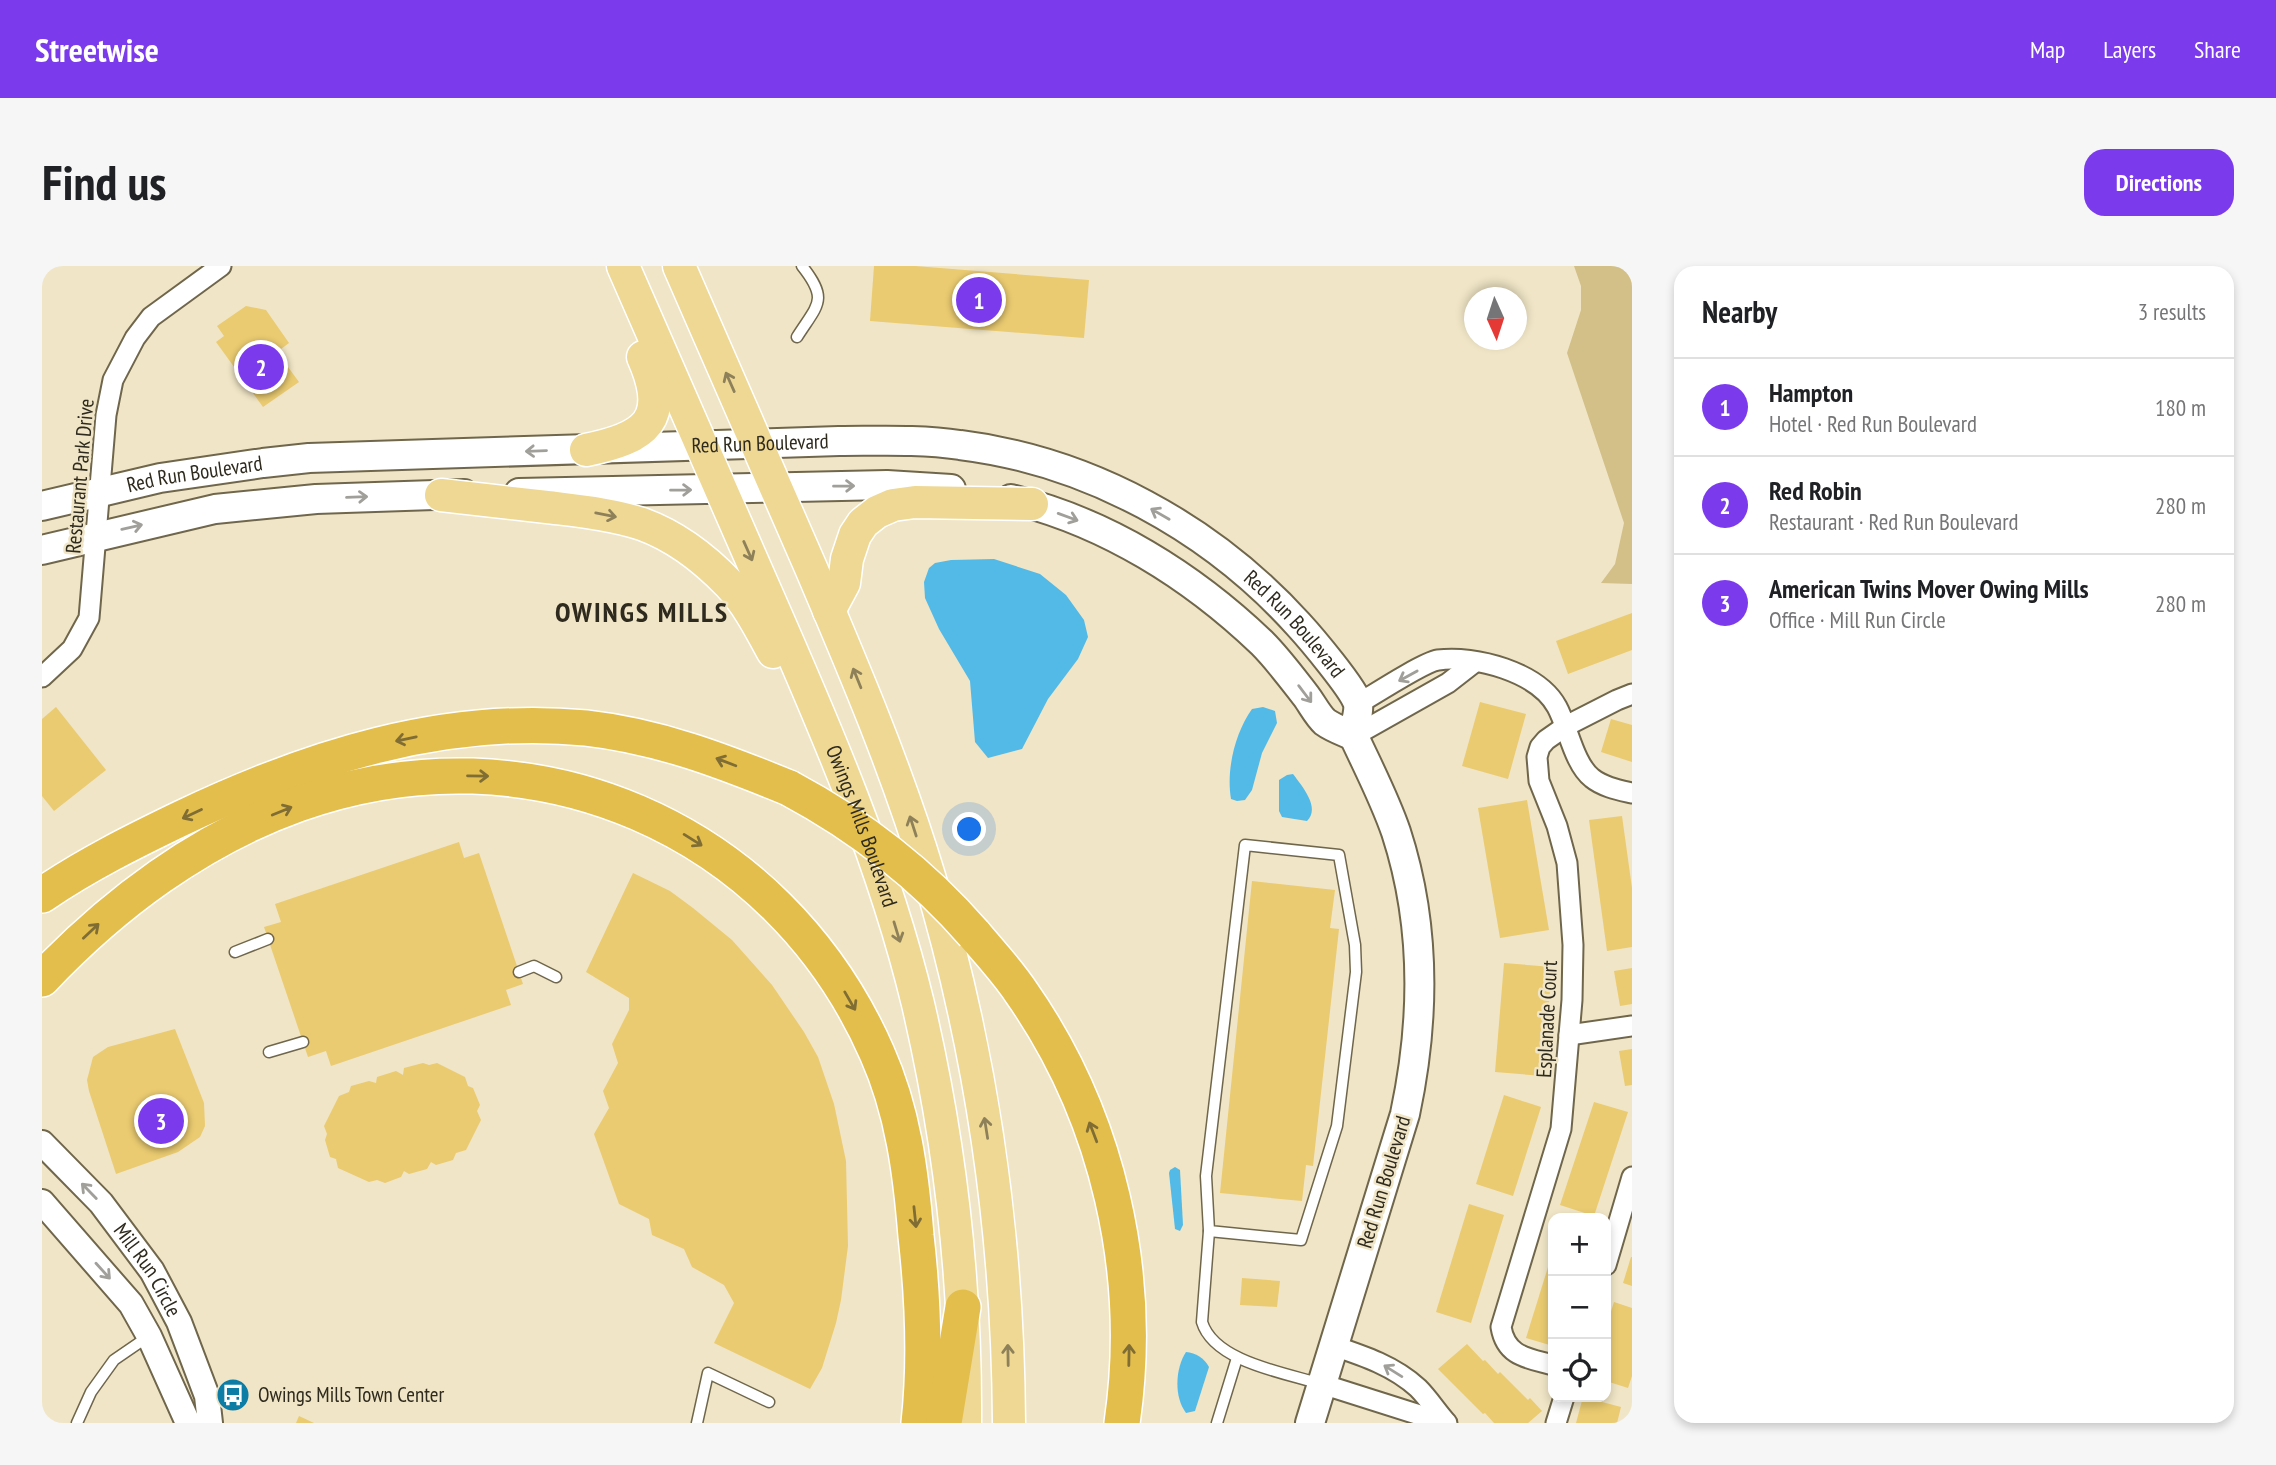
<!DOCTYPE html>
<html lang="en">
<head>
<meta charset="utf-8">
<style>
  :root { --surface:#fff; --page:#f6f6f6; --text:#202124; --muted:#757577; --line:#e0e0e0; --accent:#7c3aed }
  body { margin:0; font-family:"PT Sans Narrow",sans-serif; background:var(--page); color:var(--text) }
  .controls { position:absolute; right:21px; bottom:21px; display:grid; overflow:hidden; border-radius:14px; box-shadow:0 4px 10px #0003 }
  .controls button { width:63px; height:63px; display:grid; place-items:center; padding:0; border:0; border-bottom:2px solid var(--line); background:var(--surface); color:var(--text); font:35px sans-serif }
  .compass { position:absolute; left:1422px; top:21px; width:63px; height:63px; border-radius:50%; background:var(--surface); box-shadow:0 4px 10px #0003; rotate:177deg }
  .you { position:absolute; left:928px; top:564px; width:24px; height:24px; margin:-18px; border:5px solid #fff; border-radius:50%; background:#1a73e8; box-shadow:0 0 0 10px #1a73e833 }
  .badge { display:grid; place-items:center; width:46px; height:46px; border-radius:50%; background:var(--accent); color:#fff; font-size:23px; font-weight:700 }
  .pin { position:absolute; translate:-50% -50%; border:4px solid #fff; box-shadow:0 2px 7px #0006 }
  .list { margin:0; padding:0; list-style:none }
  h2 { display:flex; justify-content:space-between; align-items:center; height:91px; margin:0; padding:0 28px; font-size:30px }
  h2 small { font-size:23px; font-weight:400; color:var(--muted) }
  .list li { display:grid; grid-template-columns:46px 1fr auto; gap:21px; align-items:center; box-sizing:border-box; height:98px; padding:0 28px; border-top:2px solid var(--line) }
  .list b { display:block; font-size:26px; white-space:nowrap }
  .list p { margin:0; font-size:23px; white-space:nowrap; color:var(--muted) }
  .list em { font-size:23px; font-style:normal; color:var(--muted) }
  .icon { flex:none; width:38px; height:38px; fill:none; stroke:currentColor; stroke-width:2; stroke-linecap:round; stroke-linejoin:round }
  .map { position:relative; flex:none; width:1590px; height:1157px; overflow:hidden; border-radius:21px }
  header { display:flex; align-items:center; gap:42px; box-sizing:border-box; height:98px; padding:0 35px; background:var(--accent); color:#fff }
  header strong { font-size:33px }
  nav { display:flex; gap:38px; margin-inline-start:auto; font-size:24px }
  .intro { display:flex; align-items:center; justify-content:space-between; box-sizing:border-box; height:168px; padding:0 42px }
  h1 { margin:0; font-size:49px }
  .button { padding:18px 32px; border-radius:21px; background:var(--accent); color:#fff; font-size:24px; font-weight:700 }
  main { display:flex; gap:42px; padding:0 42px }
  aside { flex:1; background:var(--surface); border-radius:21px; box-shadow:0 4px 10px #0003 }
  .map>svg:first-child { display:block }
  .green { fill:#d3c088 }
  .water { fill:#53bae8 }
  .building { fill:#eacb71 }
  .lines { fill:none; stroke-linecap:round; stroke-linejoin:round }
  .service-casing { stroke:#70664b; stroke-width:13 }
  .minor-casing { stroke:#70664b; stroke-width:23 }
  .tertiary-casing { stroke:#70664b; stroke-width:28 }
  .secondary-casing { stroke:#70664b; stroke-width:32 }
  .primary-casing { stroke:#fff; stroke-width:35 }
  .motorway-casing { stroke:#fff; stroke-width:38 }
  .service { stroke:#fff; stroke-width:10 }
  .minor { stroke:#fff; stroke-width:19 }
  .tertiary { stroke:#fff; stroke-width:24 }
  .secondary { stroke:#fff; stroke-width:28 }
  .primary { stroke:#eed894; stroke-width:32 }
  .motorway { stroke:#e3be4c; stroke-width:35 }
  .motorway-bridge-casing { stroke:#fff; stroke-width:38; stroke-linecap:butt }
  .motorway-bridge { stroke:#e3be4c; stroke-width:35 }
  .oneway { stroke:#8e8159 }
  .oneway2 { stroke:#a19f9a }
  .oneway3 { stroke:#7f6d33 }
  .labels { text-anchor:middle; stroke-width:5; stroke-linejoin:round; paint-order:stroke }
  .street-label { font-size:21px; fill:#2e2a1e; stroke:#f0e5c6 }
  .poi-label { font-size:21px; fill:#2e2a1e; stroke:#f0e5c6; text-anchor:start }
  .district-label { font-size:28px; font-weight:bold; letter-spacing:2px; fill:#2e2a1e; stroke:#f0e5c6 }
</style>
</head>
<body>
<header>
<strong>Streetwise</strong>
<nav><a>Map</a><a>Layers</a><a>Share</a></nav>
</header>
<div class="intro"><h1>Find us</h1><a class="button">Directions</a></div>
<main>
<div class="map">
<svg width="1590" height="1157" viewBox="0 0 1590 1157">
  <rect width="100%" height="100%" fill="#f0e5c6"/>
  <polygon class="green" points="1532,0 1590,0 1590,318 1559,317 1573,298 1582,257 1525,87 1539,44 1539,20"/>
  <g class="water">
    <polygon points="952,293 998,308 1024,329 1042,354 1046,371 1036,393 1006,433 980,483 946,492 933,476 928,415 897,363 883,332 882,316 887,302 893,297 909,294"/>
    <path d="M1221,441L1233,445L1235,457L1220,487L1210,524L1203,534L1195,535L1189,533C1184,504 1193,467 1210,443Z"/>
    <path d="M1251,508C1260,520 1279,542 1265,555L1240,551L1237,545V514L1245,509Z"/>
    <polygon points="1133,901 1138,904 1141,959 1138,965 1133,963 1127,907 1128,904"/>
    <path d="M1144,1086C1154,1087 1162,1092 1167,1101L1153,1145L1144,1147C1132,1131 1133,1103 1144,1086Z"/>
  </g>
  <g class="building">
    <polygon points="832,0 873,0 1047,14 1042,72 828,55"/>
    <polygon points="204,40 224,44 247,77 235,86 257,116 221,141 174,76 182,70 175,60"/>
    <polygon points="1590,347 1590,384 1526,408 1514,375"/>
    <polygon points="1438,436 1484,448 1466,513 1420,500"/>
    <polygon points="14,441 64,504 12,545 0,530 0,453"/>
    <polygon points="1569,453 1590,459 1590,496 1559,486"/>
    <polygon points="1485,534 1507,664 1458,672 1436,542"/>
    <polygon points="1580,550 1590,622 1590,681 1565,685 1547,554"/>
    <polygon points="417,576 422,592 437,587 481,718 464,724 469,739 289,800 284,785 266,791 222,661 239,656 233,638"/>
    <polygon points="591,607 628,625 651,642 690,674 730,719 762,766 776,791 792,838 804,895 806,980 799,1034 794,1057 780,1102 768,1123 672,1077 692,1037 682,1019 650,1001 642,983 610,969 607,953 577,938 552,868 567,842 561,825 576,797 570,778 587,744 587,732 544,706"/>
    <polygon points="1210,615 1293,624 1288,662 1297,663 1271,900 1264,899 1260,935 1178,927"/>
    <polygon points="1462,697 1510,701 1501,810 1453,806"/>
    <polygon points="1590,702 1590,738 1578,740 1572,705"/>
    <polygon points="133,763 162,837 163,860 158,871 136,886 74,908 47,825 45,814 51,791 66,781"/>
    <polygon points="1590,783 1590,819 1583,820 1577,785"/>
    <polygon points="381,797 387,799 395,797 423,811 426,820 431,822 438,839 435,845 439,854 424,884 414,887 411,894 394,899 389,896 385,903 367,908 362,905 359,911 343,917 335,914 327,916 296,902 294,893 288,891 283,874 285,868 282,860 297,830 307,826 309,820 327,815 334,817 335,811 354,805 361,809 362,802"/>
    <polygon points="1462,829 1499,841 1471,930 1434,918"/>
    <polygon points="1552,836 1586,846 1552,950 1518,939"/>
    <polygon points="1427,938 1462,949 1429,1057 1394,1046"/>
    <polygon points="1511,985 1511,1080 1484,1072"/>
    <polygon points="1589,991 1590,991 1590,1020 1581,1017"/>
    <polygon points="1200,1012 1238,1015 1235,1041 1198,1039"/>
    <polygon points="1572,1036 1590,1042 1590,1110 1586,1122 1564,1115 1564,1061"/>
    <polygon points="1425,1078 1441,1095 1443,1094 1456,1108 1458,1106 1486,1134 1488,1132 1500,1145 1486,1157 1452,1157 1443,1147 1441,1148 1396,1103"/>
    <polygon points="1541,1131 1579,1141 1575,1157 1534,1157"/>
    <polygon points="257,1150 272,1157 254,1157"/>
  </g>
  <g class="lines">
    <defs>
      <g id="service">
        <path d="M755,71C776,38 787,34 760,0"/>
        <polygon points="1203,579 1297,589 1313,679 1314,706 1295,860 1259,974 1167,965 1164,910"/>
        <polyline points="193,686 226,673"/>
        <polyline points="477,706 492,700 514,711"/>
        <polyline points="227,786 261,776"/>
        <path d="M1167,965L1160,1056C1172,1096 1244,1107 1279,1118"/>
        <polyline points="35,1157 49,1126 72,1094 107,1070"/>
        <polyline points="655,1157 666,1107 727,1136"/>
        <polyline points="1175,1157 1195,1092"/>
      </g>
      <g id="minor">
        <polyline points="0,411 30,383 47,352 64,149 71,114 93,72 109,51 179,0"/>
        <path d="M1316,438C1331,429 1382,396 1396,394C1433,389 1496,406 1515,441C1526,461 1532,498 1550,512C1561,521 1577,524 1590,527"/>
        <polyline points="1312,470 1406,417 1433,396"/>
        <polyline points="1527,769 1590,760"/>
        <polyline points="1564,999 1590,911"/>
        <path d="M1292,1080C1322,1090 1352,1100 1376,1122C1387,1133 1395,1146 1405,1157"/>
        <path d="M1511,1099C1486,1092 1464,1091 1459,1061L1519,863L1530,734L1531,679L1525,597L1515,560L1497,515L1495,491L1498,481L1504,474L1524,460L1575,434L1590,428"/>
        <polyline points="1280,1118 1403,1157"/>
        <polyline points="1514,1157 1522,1131"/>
      </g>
      <g id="tertiary">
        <path id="s1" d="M0,877L59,937L110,1005L137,1056L165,1130L168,1157"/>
        <polyline points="0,936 89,1038 107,1070 146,1157"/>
      </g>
      <g id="secondary">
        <polyline points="477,227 845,219 909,223"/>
        <path d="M969,233C1064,256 1150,310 1220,377C1236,393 1250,412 1264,430C1270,438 1276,450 1283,456C1291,462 1303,466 1312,470"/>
        <path id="s2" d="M0,240L118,212L221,197L267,192L797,175C837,175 878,173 918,179C1047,195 1169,262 1256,358C1268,371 1312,423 1316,438C1318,450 1309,463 1314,475C1328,505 1343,534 1354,566C1384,658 1383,754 1363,848L1268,1157"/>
        <polyline points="0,284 173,243 274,233 422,228"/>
      </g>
      <g id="primary">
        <path id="s3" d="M581,0C629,110 677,220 726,331C784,463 842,597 876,738C908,875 924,1016 923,1157"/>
        <path d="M637,0C681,101 725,201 769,302C812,403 855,504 887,610C940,787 966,971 967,1157"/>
        <path d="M544,184C604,172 629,154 601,91"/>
        <path d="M399,229C434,233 470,237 505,241C537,245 569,248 600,258C633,270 663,293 687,318C706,338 718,362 731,386"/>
        <polyline points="787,345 802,317 805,293 813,269 821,257 835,246 851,239 873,236 990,238"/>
      </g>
      <g id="motorway">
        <path d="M0,629C44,599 92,575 140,552C266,492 402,448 544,462C616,470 681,495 747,522"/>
        <path d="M932,668C948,687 965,705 979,726C1066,850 1102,1007 1080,1157"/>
        <path d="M0,713C71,638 158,573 256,538C489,455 736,561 835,787C861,845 869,907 874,970C881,1032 884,1094 877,1157"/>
        <polyline points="902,1157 921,1041"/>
      </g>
    </defs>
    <use href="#service" class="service-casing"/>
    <use href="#minor" class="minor-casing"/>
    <use href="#tertiary" class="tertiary-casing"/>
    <use href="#secondary" class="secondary-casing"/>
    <use href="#primary" class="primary-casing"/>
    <use href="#motorway" class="motorway-casing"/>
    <use href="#service" class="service"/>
    <use href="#minor" class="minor"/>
    <use href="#tertiary" class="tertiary"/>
    <use href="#secondary" class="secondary"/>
    <use href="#primary" class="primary"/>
    <use href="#motorway" class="motorway"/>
    <defs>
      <path id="motorway-bridge" d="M747,522C818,560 879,607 932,668"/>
    </defs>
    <use href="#motorway-bridge" class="motorway-bridge-casing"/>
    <use href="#motorway-bridge" class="motorway-bridge"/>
  </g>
  <defs><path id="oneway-shaft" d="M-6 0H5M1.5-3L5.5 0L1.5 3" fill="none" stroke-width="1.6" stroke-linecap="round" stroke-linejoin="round" transform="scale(1.75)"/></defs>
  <g class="oneway">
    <use href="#oneway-shaft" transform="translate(688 116) rotate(-114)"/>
    <use href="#oneway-shaft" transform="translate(564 249) rotate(11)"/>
    <use href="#oneway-shaft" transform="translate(706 285) rotate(66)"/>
    <use href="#oneway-shaft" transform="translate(815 412) rotate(-112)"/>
    <use href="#oneway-shaft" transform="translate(871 560) rotate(-108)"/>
    <use href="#oneway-shaft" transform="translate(855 666) rotate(73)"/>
    <use href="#oneway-shaft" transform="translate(944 862) rotate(-99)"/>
    <use href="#oneway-shaft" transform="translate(966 1089) rotate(-91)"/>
  </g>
  <g class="oneway2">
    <use href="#oneway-shaft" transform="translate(494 185) rotate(178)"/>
    <use href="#oneway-shaft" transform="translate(802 220) rotate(-1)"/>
    <use href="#oneway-shaft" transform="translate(639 224) rotate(-1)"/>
    <use href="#oneway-shaft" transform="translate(315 231) rotate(-2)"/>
    <use href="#oneway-shaft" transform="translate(1118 248) rotate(-150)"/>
    <use href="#oneway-shaft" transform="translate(1026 251) rotate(20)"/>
    <use href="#oneway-shaft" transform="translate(90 261) rotate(-13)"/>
    <use href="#oneway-shaft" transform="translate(1366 410) rotate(151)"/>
    <use href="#oneway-shaft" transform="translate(1263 428) rotate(53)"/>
    <use href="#oneway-shaft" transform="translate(47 925) rotate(-134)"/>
    <use href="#oneway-shaft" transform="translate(61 1005) rotate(48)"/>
    <use href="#oneway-shaft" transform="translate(1351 1105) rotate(-148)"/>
  </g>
  <g class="oneway3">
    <use href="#oneway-shaft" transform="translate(364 473) rotate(168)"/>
    <use href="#oneway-shaft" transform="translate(684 496) rotate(-159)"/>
    <use href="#oneway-shaft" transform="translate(436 510) rotate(1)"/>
    <use href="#oneway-shaft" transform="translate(240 545) rotate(-22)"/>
    <use href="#oneway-shaft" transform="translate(150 548) rotate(155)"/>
    <use href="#oneway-shaft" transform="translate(651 574) rotate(32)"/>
    <use href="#oneway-shaft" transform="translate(49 665) rotate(-43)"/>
    <use href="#oneway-shaft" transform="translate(808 735) rotate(60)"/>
    <use href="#oneway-shaft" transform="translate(1051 866) rotate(-111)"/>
    <use href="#oneway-shaft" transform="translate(873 951) rotate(84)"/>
    <use href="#oneway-shaft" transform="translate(1087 1089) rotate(-89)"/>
  </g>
  <defs>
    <symbol id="bus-disc" viewBox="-11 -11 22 22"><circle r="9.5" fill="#0e7da6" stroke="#f0e5c6"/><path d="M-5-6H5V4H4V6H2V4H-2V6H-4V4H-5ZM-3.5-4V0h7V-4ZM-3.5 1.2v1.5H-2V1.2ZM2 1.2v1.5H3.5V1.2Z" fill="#fff"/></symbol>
  </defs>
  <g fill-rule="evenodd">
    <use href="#bus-disc" x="172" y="1110" width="38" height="38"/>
  </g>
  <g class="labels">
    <g class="street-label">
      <text dy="7" stroke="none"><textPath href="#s2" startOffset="723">Red Run Boulevard</textPath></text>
      <text dy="7" stroke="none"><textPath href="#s2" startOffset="156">Red Run Boulevard</textPath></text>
      <text transform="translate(38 210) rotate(-85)" y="7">Restaurant Park Drive</text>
      <text dy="7" stroke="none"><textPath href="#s2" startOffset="1311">Red Run Boulevard</textPath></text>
      <text dy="7" stroke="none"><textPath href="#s3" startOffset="609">Owings Mills Boulevard</textPath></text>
      <text transform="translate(1505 753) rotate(-87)" y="7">Esplanade Court</text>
      <text transform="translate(1342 916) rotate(-73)" y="7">Red Run Boulevard</text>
      <text dy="7" stroke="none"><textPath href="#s1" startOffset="166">Mill Run Circle</textPath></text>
    </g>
    <g class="poi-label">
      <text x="216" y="1136">Owings Mills Town Center</text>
    </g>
    <g class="district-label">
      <text x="600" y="356">OWINGS MILLS</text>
    </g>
  </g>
</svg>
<div class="controls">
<button>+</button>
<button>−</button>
<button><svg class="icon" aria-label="locate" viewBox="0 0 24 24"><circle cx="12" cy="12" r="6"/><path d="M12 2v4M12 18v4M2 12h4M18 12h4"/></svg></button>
</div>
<svg class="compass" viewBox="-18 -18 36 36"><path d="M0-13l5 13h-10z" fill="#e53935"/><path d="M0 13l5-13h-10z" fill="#757577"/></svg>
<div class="you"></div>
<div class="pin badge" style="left:937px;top:34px">1</div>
<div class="pin badge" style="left:219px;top:101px">2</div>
<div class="pin badge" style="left:119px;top:855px">3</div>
</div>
<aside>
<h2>Nearby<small>3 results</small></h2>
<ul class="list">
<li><span class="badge">1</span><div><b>Hampton</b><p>Hotel · Red Run Boulevard</p></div><em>180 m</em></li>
<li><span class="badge">2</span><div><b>Red Robin</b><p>Restaurant · Red Run Boulevard</p></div><em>280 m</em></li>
<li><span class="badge">3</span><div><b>American Twins Mover Owing Mills</b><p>Office · Mill Run Circle</p></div><em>280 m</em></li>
</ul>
</aside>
</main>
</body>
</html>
